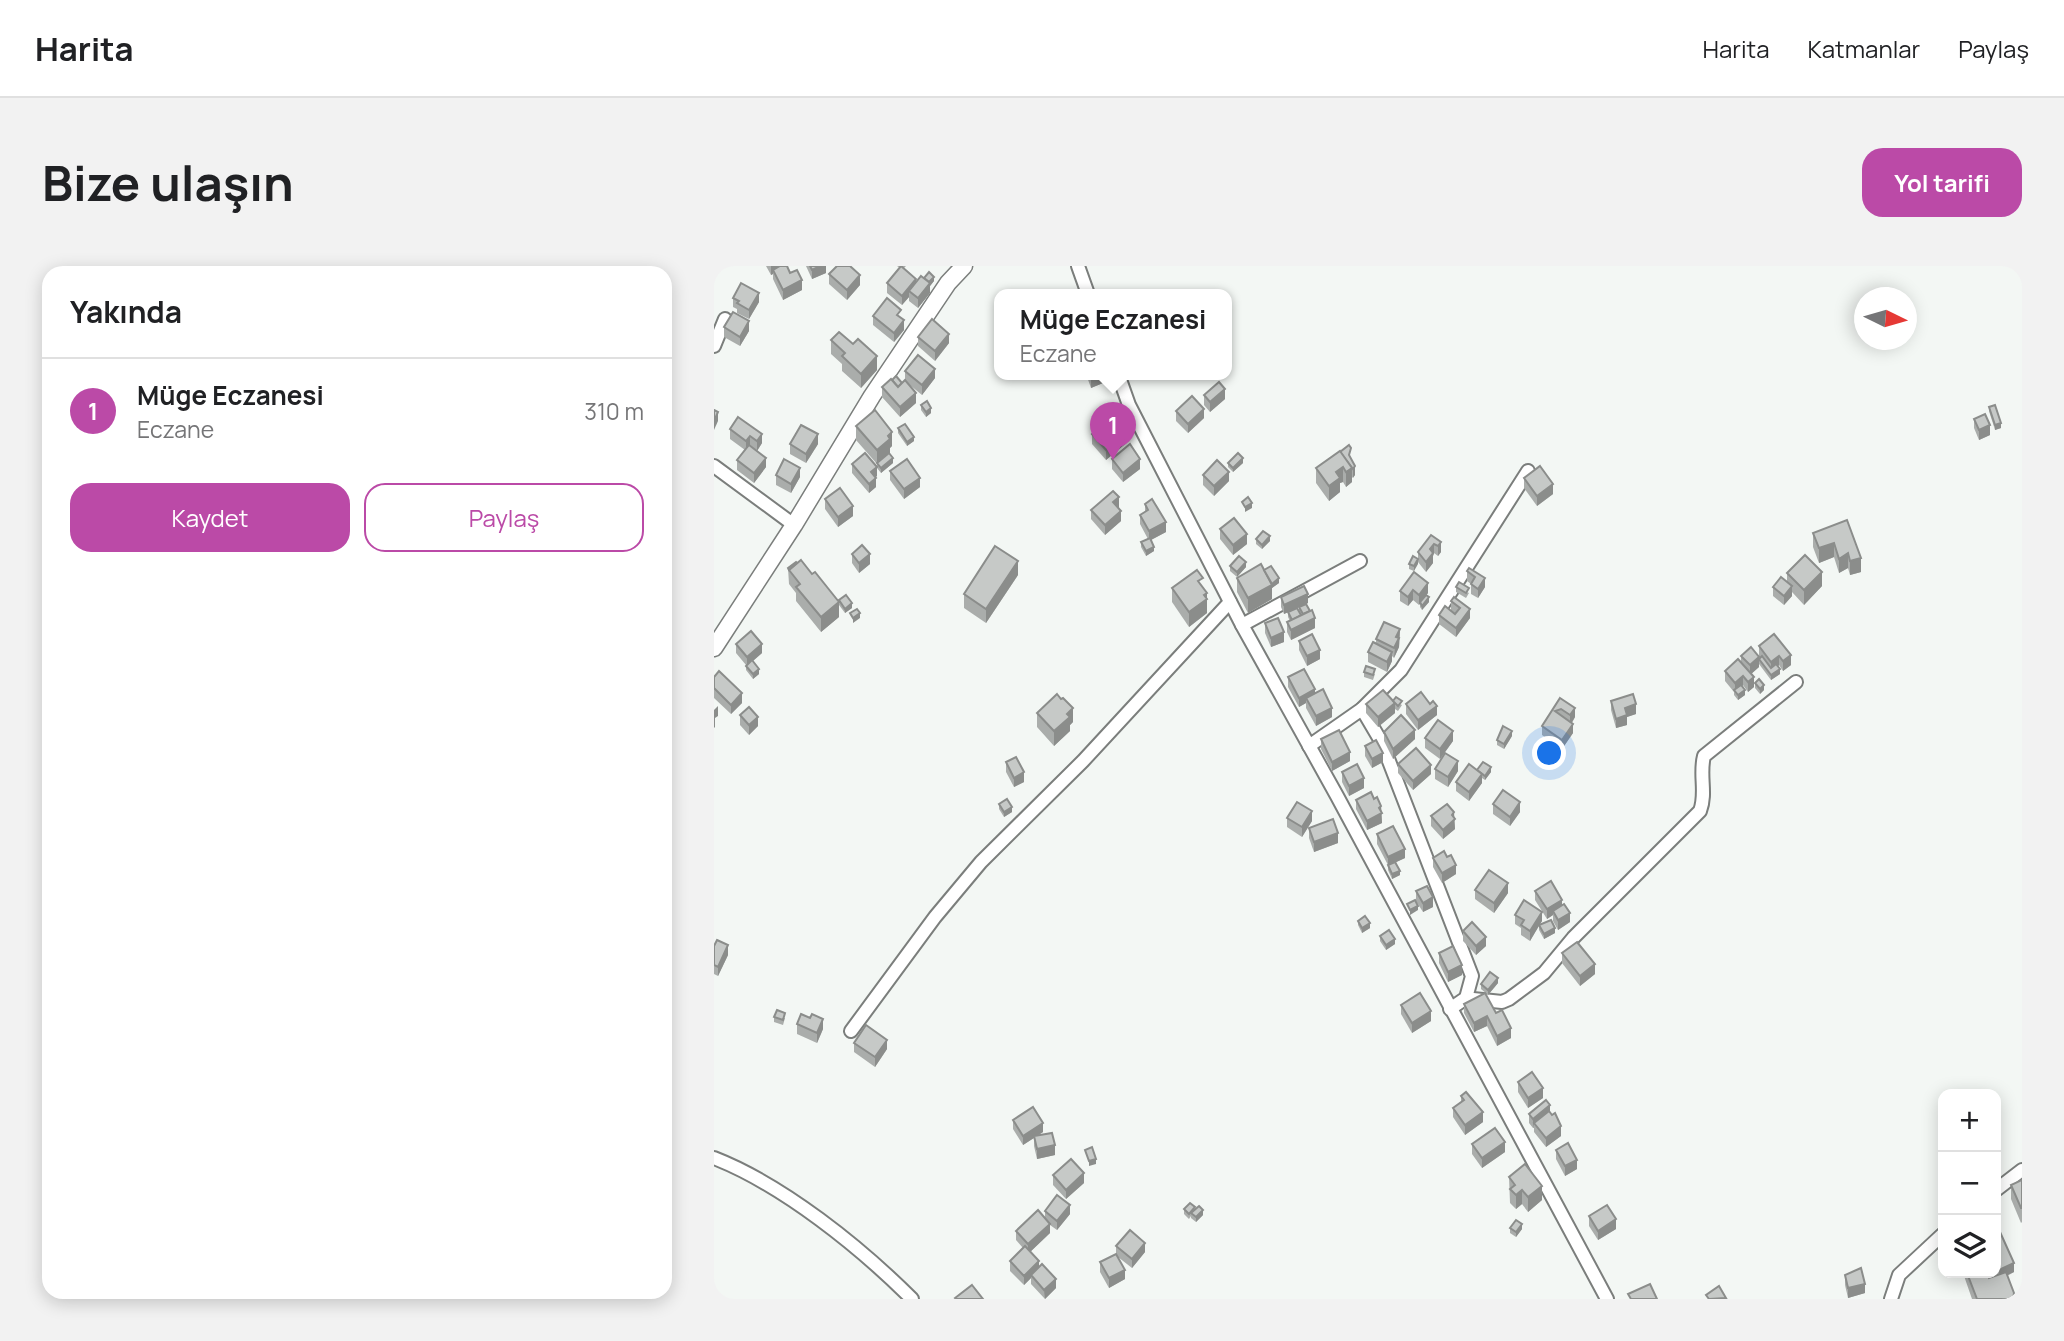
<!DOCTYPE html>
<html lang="tr">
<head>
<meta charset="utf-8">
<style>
  :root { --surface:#fff; --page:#f2f2f2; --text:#202124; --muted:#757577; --line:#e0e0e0; --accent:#bb4aa7 }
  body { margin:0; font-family:Manrope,sans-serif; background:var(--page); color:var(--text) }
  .controls { position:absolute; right:21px; bottom:21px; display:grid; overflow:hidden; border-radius:14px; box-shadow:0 4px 18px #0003 }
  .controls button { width:63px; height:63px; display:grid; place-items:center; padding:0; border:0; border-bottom:2px solid var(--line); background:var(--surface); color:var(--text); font:35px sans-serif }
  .compass { position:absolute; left:1140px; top:21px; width:63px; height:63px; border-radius:50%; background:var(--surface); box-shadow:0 4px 18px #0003; rotate:95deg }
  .you { position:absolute; left:836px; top:488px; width:24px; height:24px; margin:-18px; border:5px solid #fff; border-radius:50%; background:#1a73e8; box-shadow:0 0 0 10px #1a73e833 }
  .badge { display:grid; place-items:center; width:46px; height:46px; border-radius:50%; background:var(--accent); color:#fff; font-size:23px; font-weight:700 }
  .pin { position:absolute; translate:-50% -58px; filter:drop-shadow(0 2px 4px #0008) }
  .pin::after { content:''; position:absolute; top:37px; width:24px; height:21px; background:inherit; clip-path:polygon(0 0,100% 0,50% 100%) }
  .popup { position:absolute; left:280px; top:23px; width:238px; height:91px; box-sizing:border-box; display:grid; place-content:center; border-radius:14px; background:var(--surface); filter:drop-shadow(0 2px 5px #0005); font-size:23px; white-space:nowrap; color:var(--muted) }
  .popup b { font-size:26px; color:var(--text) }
  .popup::after { content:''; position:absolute; left:50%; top:100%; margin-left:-14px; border:14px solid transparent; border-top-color:var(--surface) }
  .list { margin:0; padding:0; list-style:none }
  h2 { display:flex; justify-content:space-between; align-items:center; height:91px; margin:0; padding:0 28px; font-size:30px }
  h2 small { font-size:23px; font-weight:400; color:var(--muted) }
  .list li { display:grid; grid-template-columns:46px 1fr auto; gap:21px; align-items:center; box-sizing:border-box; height:105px; padding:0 28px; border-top:2px solid var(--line) }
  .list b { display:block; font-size:26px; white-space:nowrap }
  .list p { margin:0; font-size:23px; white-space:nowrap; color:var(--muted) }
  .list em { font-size:23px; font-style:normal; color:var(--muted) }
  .actions { display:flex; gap:14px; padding:21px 28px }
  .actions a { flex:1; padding:16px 0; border:2px solid var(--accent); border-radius:21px; text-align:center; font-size:24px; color:var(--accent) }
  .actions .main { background:var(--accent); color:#fff }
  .icon { flex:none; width:38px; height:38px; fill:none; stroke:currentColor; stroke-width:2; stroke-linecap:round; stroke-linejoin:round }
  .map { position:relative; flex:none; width:1308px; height:1033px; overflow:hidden; border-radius:21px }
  header { display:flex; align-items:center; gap:42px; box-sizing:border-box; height:98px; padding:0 35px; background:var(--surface); border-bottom:2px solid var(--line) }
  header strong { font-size:33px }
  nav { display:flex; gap:38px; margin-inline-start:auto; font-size:24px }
  .intro { display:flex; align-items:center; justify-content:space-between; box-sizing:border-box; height:168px; padding:0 42px }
  h1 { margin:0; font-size:49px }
  .button { padding:18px 32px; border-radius:21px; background:var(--accent); color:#fff; font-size:24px; font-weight:700 }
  main { display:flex; gap:42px; padding:0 42px }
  aside { flex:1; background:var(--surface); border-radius:21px; box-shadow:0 4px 18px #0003 }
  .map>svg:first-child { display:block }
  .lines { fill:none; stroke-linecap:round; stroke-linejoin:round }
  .minor-casing { stroke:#7b7e7c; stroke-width:16 }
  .major-casing { stroke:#7b7e7c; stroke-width:19 }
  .minor { stroke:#fff; stroke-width:12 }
  .major { stroke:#fff; stroke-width:16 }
  .wall { fill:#aaadab }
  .shaded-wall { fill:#8b8d8b }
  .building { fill:#c6c9c7; stroke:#8b8d8b; stroke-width:2 }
</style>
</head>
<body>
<header>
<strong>Harita</strong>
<nav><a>Harita</a><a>Katmanlar</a><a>Paylaş</a></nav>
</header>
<div class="intro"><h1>Bize ulaşın</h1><a class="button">Yol tarifi</a></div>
<main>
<aside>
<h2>Yakında<small></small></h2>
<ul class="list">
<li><span class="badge">1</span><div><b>Müge Eczanesi</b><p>Eczane</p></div><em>310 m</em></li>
</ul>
<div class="actions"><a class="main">Kaydet</a><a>Paylaş</a></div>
</aside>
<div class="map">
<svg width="1308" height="1033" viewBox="0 0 1308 1033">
  <rect width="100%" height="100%" fill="#f3f7f4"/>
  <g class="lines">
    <defs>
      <g id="minor">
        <polyline points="364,0 374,28"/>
        <polyline points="0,80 11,53"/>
        <polyline points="404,108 415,139 528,359 623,530 893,1033"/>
        <polyline points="0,200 80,259"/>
        <polyline points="528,359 646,295"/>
        <polyline points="595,480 648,443"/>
        <path d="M759,733L788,736L795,733L830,707L859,672L986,545C993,527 985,509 990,490L1082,416"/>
        <polyline points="736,743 752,732 758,710 668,477 648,443 687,404 814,205"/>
        <polyline points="137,765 221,651 267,596 369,495 516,336"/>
        <path d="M0,892C69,919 146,981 198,1033"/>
        <polyline points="1282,924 1308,904"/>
        <polyline points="1177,1033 1185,1009 1229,968"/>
      </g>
      <polyline id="major" points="0,382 80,259 158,130 234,17 250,0"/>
    </defs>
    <use href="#minor" class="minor-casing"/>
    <use href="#major" class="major-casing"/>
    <use href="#minor" class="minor"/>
    <use href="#major" class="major"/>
  </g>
  <g class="wall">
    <polygon points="52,0 73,0 88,24 69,34 59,13 59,8 57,9"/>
    <polygon points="92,0 112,0 112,7 98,13"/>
    <polygon points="183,0 192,0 190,2 202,16 210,12 220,15 216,20 216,27 204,42 195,35 195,31 188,39 173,27 173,17 186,2"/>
    <polygon points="115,8 146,19 133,34 115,18"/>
    <polygon points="19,32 45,36 35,53 23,47 23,43 19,41"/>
    <polygon points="159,50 187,52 190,64 180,76 159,59"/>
    <polygon points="10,61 35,65 26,80 10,71"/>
    <polygon points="204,71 235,77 221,95 204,80"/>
    <polygon points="117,74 163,104 147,122 128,105 128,98 117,88"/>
    <polygon points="191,105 221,112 208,129 191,115 202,137 186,151 168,131 168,121 188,117 191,115"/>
    <polygon points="372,108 389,108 389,117 377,122"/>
    <polygon points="490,129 511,133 496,146 490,139"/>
    <polygon points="207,139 217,147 212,151 207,144"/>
    <polygon points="1275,141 1287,162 1281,164 1275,145"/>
    <polygon points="462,145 490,152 474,167 462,155"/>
    <polygon points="24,151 48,177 43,185 52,201 40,217 23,204 23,194 31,184 16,173 16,163"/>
    <polygon points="1260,153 1276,169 1265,174 1260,162"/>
    <polygon points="142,160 178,180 176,182 176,188 179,197 167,207 163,202 163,198 142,174"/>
    <polygon points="184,162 200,175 193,180 184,167"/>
    <polygon points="378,168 411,178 392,194 378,178"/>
    <polygon points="76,178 104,178 92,197 76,188"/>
    <polygon points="637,192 641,209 638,212 638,216 632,221 629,216 626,217 626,226 615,235 602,217 602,202"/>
    <polygon points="398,193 426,203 409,216 398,203"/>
    <polygon points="514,197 529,197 519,206 514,201"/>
    <polygon points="138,198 163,210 161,211 162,221 155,227 138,207"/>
    <polygon points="176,205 206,221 190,233 176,214"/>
    <polygon points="62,209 86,211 77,227 62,219"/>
    <polygon points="489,209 515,215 500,230 489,219"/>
    <polygon points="810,212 839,228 823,240 810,222"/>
    <polygon points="111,233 139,250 124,261 111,243"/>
    <polygon points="431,238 452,266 437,274 440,285 432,290 427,281 427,276 434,273 426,258 426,249 431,246"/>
    <polygon points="404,241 407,255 391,269 377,253 377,244"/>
    <polygon points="1133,254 1147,306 1136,309 1134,302 1125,307 1120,291 1105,297 1099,281 1099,267"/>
    <polygon points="506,263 533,278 519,289 506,273"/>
    <polygon points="717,269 727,286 724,290 720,287 719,290 719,297 712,306 704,296 700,305 695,303 695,298 704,293 704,286"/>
    <polygon points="542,273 556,275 548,283 542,278"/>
    <polygon points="138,288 156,298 145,307 138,297"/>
    <polygon points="516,300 532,301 523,311 516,305"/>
    <polygon points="74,302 98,308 125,336 125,334 138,342 131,347 125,339 125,351 107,366 82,335 82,327 75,318"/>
    <polygon points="755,302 771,321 764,332 757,328 757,318 753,315 753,305"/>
    <polygon points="550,304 565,317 558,322 558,333 534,347 523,326 523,312"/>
    <polygon points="700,306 714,327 712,329 715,336 708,344 706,341 706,337 705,339 699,334 694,340 686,335 686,325"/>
    <polygon points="1073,307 1108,320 1090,339 1078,326 1078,330 1070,339 1059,330 1059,321 1073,316"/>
    <polygon points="304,309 272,357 250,342 250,328"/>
    <polygon points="489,321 493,332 493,347 475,361 458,336 458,322"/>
    <polygon points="742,321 755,327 752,332 742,326"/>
    <polygon points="567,331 594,337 592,338 601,362 577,374 573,366 573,356 576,355 574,351 574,346 585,346 585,341 587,340 570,348 567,341"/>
    <polygon points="740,331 756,352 742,371 725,358 725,349 737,345 737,335"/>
    <polygon points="551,357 570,376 557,381 551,367"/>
    <polygon points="686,363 685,381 680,392 678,390 678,395 673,406 654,396 654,386 662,378 662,373"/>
    <polygon points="1060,368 1077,399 1069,405 1065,399 1064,401 1066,408 1057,414 1045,398 1045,401 1037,408 1040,421 1034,426 1029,419 1031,429 1024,434 1020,429 1020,426 1011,415 1011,405 1027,396 1027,390 1045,393 1046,392 1045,390 1045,380"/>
    <polygon points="585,375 606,393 593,400 585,384"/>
    <polygon points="22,378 48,387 39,395 45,408 39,413 32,404 32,399 22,387"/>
    <polygon points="650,406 661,408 659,414 650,411"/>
    <polygon points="0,411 28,437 17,448 0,432"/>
    <polygon points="574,411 601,428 618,451 602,460 592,442 592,437 585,441 574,421"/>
    <polygon points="1041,417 1050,424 1046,428 1041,422"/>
    <polygon points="846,432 861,451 858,457 859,467 848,483 828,469 828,460"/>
    <polygon points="347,433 359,456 356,459 356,465 340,480 323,461 323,447"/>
    <polygon points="679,435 688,439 684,445 681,443 681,447 664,461 652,447 652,438"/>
    <polygon points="897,435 922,448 913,451 913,459 902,462 897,444"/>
    <polygon points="692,438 723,449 704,464 692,448"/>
    <polygon points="26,449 44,460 35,469 26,459"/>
    <polygon points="670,466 701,473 679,493 670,475"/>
    <polygon points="798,470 790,483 783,479 783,474"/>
    <polygon points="711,472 739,475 726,493 711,482"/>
    <polygon points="607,473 636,495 618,505 607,483"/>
    <polygon points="651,480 669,496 658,502 651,490"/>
    <polygon points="292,496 310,516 300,521 292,506"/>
    <polygon points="684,498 717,508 699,524 684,507"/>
    <polygon points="721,503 744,505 734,521 721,513"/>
    <polygon points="763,504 777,506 771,514 768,512 768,517 755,535 742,525 742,516"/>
    <polygon points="628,506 650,522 635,530 628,516"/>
    <polygon points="660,533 667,540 668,557 653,564 642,543 642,534"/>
    <polygon points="285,538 298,546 290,551 285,543"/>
    <polygon points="779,538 806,546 796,560 779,548"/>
    <polygon points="717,550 740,551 741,563 729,573 717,560"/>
    <polygon points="573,552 598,555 588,571 573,561"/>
    <polygon points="595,562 624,577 600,586 595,572"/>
    <polygon points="663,568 691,592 682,596 686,609 678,613 674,604 674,599 663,578"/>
    <polygon points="719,592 742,608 728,617 719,601"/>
    <polygon points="761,624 794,627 780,647 761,633"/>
    <polygon points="702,625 719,641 709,646 702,635"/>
    <polygon points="821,625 848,639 856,656 844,664 839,655 839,649 833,653 821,634"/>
    <polygon points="801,649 828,655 825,659 841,667 830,673 825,664 825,659 816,675 807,669 807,662 801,658"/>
    <polygon points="644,655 656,662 648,667 644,659"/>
    <polygon points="749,665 772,680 762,689 749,675"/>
    <polygon points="666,670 681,678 672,684 666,675"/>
    <polygon points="0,680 14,689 4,710 0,708"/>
    <polygon points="725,687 748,709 734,716 725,697"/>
    <polygon points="848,687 881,708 866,720 848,697"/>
    <polygon points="784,717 774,729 767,723 767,718"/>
    <polygon points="750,738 782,747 797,772 783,780 773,760 760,766 750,747"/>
    <polygon points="687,739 717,755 698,767 687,748"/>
    <polygon points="60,751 71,752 69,759 60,756"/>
    <polygon points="96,752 109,763 103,777 83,768 83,758"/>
    <polygon points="140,777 173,783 161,801 140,786"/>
    <polygon points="804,816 829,832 814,842 804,826"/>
    <polygon points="747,830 769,856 751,869 739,851 739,842 747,836"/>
    <polygon points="836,847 847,870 832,881 820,866 820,862 819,862 815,857 815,848"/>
    <polygon points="299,854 329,866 323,870 341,889 323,893 320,880 320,872 309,879 299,863"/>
    <polygon points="758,878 791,886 768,902 758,888"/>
    <polygon points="842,884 863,903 851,910 842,893"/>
    <polygon points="339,909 370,917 352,933 339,919"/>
    <polygon points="795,911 828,934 814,946 808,938 802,943 796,937"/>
    <polygon points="1308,914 1308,956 1307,957 1297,933 1297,919"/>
    <polygon points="470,943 481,944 489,949 482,956 477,952 477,950 475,953 470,948"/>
    <polygon points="331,945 356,948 343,964 336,959 336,967 316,986 325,1001 342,1022 331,1033 317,1018 317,1012 310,1019 296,1005 296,995 309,982 302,974 302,965 331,952"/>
    <polygon points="875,950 902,963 884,974 875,960"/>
    <polygon points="796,962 808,963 802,971 796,967"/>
    <polygon points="1282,968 1300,1006 1293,1010 1300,1033 1258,1033 1249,1007 1273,1007 1275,1012 1284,1009 1282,1005"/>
    <polygon points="402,980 431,986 418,1002 404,991 411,1013 395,1022 386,1006 386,996 402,988"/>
    <polygon points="1131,1009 1151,1027 1134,1032 1131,1019"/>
  </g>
  <g class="shaded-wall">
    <polygon points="57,0 67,0 59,4 59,8 57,9"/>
    <polygon points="106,0 112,0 112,7 98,13 98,4"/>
    <polygon points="146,9 146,19 133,34 133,24"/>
    <polygon points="220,11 220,15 216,20 216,27 204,42 204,32"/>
    <polygon points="202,13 202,23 195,25 195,31 188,39 188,30"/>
    <polygon points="88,14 88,24 69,34 69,24"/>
    <polygon points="45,27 45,36 35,53 35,44"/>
    <polygon points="190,54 190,64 180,76 180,67"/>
    <polygon points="35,55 35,65 26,80 26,71"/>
    <polygon points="235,68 235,77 221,95 221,85"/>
    <polygon points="163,90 163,104 147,122 147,108"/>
    <polygon points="221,103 221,112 208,129 208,119"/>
    <polygon points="387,108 389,108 389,117 377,122 377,112"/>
    <polygon points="511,123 511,133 496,146 496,136"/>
    <polygon points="202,127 202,137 186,151 186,141"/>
    <polygon points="217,142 217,147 212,151 212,146"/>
    <polygon points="490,143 490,152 474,167 474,158"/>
    <polygon points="4,146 4,155 0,164 0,155"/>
    <polygon points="1287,157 1287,162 1281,164 1281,159"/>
    <polygon points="1276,159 1276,169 1265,174 1265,164"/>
    <polygon points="178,166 178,180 176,182 176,187 163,198 163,184 174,170"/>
    <polygon points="48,168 48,177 43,185 43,175"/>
    <polygon points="104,168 104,178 92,197 92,188"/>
    <polygon points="411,168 411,178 392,194 392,184"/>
    <polygon points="36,170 36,180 32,185 32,175"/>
    <polygon points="200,171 200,175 193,180 193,176"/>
    <polygon points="52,192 52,201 40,217 40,207"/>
    <polygon points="179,192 179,197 167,207 167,202"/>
    <polygon points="529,192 529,197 519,206 519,202"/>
    <polygon points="426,193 426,203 409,216 409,207"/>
    <polygon points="641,200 641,209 639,212 639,203"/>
    <polygon points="163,201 163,210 157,215 157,206"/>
    <polygon points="629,201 629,216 626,217 626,226 615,235 615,220 622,206"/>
    <polygon points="86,202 86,211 77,227 77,218"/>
    <polygon points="638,202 638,216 632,221 632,206"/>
    <polygon points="515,206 515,215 500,230 500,220"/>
    <polygon points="162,212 162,221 155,227 155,218"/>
    <polygon points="206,212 206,221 190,233 190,223"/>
    <polygon points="839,218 839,228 823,240 823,230"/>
    <polygon points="405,231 405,241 399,245 399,236"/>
    <polygon points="538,237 538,242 531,246 531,241"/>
    <polygon points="139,240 139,250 124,261 124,251"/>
    <polygon points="407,245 407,255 391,269 391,259"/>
    <polygon points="452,256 452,266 435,275 435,265"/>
    <polygon points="533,268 533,278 519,289 519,279"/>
    <polygon points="556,270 556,275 548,283 548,279"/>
    <polygon points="727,276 727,286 724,290 724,280"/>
    <polygon points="1120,277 1120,291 1105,297 1105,282"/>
    <polygon points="720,278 720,287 719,290 719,297 712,306 712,296 716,283"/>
    <polygon points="440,281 440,285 432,290 432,285"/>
    <polygon points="1134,287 1134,302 1125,307 1125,293"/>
    <polygon points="156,288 156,298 145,307 145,297"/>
    <polygon points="1147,292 1147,306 1136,309 1136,295"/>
    <polygon points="704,293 704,298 700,305 700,300"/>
    <polygon points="304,295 304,309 272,357 272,343"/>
    <polygon points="532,296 532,301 523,311 523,306"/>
    <polygon points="1108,306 1108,320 1090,339 1090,324"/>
    <polygon points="565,312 565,317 558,322 558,333 534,347 534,332"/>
    <polygon points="771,312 771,321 764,332 764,323"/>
    <polygon points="714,317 714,327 705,339 705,329"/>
    <polygon points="1078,320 1078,330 1070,339 1070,330"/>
    <polygon points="699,324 699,334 694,340 694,331"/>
    <polygon points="493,327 493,347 475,361 475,346"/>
    <polygon points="594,328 594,337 570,348 570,339"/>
    <polygon points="715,331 715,336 708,344 708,340"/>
    <polygon points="125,336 125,351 107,366 107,351"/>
    <polygon points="138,337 138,342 131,347 131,343"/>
    <polygon points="756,343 756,352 742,371 742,362"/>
    <polygon points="146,347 146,352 139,357 139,352"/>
    <polygon points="601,352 601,362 577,374 577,364"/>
    <polygon points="686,363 685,381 680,392 682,371"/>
    <polygon points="570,366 570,376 557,381 557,372"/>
    <polygon points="48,378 48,387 33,400 33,391"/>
    <polygon points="606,384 606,393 593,400 593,390"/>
    <polygon points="678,386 678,395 673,406 673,396"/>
    <polygon points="1077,389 1077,399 1069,405 1069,395"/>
    <polygon points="1065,390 1065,399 1057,406 1057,396"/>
    <polygon points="1045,391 1045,401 1036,409 1036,399"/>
    <polygon points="45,403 45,408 39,413 39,408"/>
    <polygon points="1066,403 1066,408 1057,414 1057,409"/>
    <polygon points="1029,410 1029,419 1021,426 1021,417"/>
    <polygon points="1040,411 1040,421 1034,426 1034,416"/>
    <polygon points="1050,419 1050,424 1046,428 1046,423"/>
    <polygon points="601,423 601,433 592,432 592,437 585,441 585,432"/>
    <polygon points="1031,424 1031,429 1024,434 1024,429"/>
    <polygon points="28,427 28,437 17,448 17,439"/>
    <polygon points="681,437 681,447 664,461 664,451"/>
    <polygon points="922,438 922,448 913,451 913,459 902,462 902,453 911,442"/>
    <polygon points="4,440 4,450 1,452 1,461 0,462 0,444"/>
    <polygon points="723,440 723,449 704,464 704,454"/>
    <polygon points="359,442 359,456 356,459 356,465 340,480 340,465 353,448"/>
    <polygon points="618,442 618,451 602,460 602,450"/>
    <polygon points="861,442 861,451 856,459 856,449"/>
    <polygon points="44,451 44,460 35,469 35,459"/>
    <polygon points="859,458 859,467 848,483 848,474"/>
    <polygon points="701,464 701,473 679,493 679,483"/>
    <polygon points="739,465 739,475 726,493 726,483"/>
    <polygon points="798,465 798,470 790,483 790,478"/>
    <polygon points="636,486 636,495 618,505 618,496"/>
    <polygon points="669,487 669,496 658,502 658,493"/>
    <polygon points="744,495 744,505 734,521 734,511"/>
    <polygon points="717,499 717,508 699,524 699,515"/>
    <polygon points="777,501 777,506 771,514 771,510"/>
    <polygon points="310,506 310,516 300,521 300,512"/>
    <polygon points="768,508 768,517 755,535 755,526"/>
    <polygon points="650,512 650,522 635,530 635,520"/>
    <polygon points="806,536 806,546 796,560 796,551"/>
    <polygon points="667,540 668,557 653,564 653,555"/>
    <polygon points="298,541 298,546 290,551 290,546"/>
    <polygon points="598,545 598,555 588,571 588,561"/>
    <polygon points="740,546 741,563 729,573 729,564 738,549"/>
    <polygon points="624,567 624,577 600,586 600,576"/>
    <polygon points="691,583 691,592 674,600 674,591"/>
    <polygon points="742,599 742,608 728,617 728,607"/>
    <polygon points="686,605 686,609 678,613 678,608"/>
    <polygon points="794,617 794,627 780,647 780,637"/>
    <polygon points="719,631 719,641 709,646 709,637"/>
    <polygon points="848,634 848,643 839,645 839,649 833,653 833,643"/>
    <polygon points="704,640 704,644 696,649 696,644"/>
    <polygon points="828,646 828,655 816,675 816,665"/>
    <polygon points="856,647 856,656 844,664 844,654"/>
    <polygon points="656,657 656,662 648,667 648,662"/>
    <polygon points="841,662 841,667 830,673 830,668"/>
    <polygon points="772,671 772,680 762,689 762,680"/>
    <polygon points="681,673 681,678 672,684 672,679"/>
    <polygon points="14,679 14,689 4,710 4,701"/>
    <polygon points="881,698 881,708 866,720 866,710"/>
    <polygon points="748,699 748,709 734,716 734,706"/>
    <polygon points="784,712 784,717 774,729 774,724"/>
    <polygon points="717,745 717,755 698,767 698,757"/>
    <polygon points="773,750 773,760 760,766 760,757"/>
    <polygon points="109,753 109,763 103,777 103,767"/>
    <polygon points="797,762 797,772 783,780 783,770"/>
    <polygon points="173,774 173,783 161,801 161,791"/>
    <polygon points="829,822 829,832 814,842 814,832"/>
    <polygon points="836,839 836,849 820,857 819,862 819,853"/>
    <polygon points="769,846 769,856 751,869 751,859"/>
    <polygon points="329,857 329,866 309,879 309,870"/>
    <polygon points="847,860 847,870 832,881 832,872"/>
    <polygon points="791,876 791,886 768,902 768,892"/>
    <polygon points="341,879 341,889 323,893 323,883"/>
    <polygon points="382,893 382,898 375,900 375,895"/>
    <polygon points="863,894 863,903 851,910 851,900"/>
    <polygon points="370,907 370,917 352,933 352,924"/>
    <polygon points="828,920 828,934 814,946 814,931"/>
    <polygon points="808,924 808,938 802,943 802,929"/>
    <polygon points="356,939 356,948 343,964 343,955"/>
    <polygon points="489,944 489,949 482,956 482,951"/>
    <polygon points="902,953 902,963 884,974 884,965"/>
    <polygon points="336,958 336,967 314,988 314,978"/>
    <polygon points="808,958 808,963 802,971 802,966"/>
    <polygon points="431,977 431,986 418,1002 418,993"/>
    <polygon points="325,995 325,1004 317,1009 317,1012 310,1019 310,1010"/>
    <polygon points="1300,997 1300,1006 1285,1013 1285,1004"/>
    <polygon points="411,1004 411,1013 395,1022 395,1012"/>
    <polygon points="342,1013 342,1022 331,1033 330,1024"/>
    <polygon points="1151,1018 1151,1027 1134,1032 1134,1022"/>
  </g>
  <g class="building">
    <polygon points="66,0 73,0 76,7 83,4 88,14 69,24 59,4"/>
    <polygon points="96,0 106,0 98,4"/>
    <polygon points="123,0 136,0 146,9 133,24 115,8"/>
    <polygon points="187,0 202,13 188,30 173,17"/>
    <polygon points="215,6 220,11 215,16 210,12"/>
    <polygon points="207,10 216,17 204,32 195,25"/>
    <polygon points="27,17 45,27 35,44 23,37 25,35 19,32"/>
    <polygon points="173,32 187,44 183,49 190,54 180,67 159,50"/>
    <polygon points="19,46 35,55 26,71 10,61"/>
    <polygon points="218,53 235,68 221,85 204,71"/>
    <polygon points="125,66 139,78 144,73 163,90 147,108 128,90 131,87 117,74"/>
    <polygon points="204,89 221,103 208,119 191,105"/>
    <polygon points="375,108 387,108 377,112"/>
    <polygon points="182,110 188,117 184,121 178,114"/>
    <polygon points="177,113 184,121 191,114 202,127 186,141 168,121"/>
    <polygon points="505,116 511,123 496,136 490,129"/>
    <polygon points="478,130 490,143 474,158 462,145"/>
    <polygon points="213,135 217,142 212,146 207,139"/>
    <polygon points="1281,139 1287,157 1281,159 1275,141"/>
    <polygon points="0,144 4,146 0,155"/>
    <polygon points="161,144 178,166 174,170 176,173 163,184 142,160"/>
    <polygon points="1271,148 1276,159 1265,164 1260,153"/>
    <polygon points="24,151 48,168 43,175 36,170 32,175 16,163"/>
    <polygon points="397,152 411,168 392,184 378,168"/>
    <polygon points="191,158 200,171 193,176 184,162"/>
    <polygon points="87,159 104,168 92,188 76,178"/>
    <polygon points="416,178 426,193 409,207 398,193"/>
    <polygon points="35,179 52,192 40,207 23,194"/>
    <polygon points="635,179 637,182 635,189 641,200 639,203 626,186"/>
    <polygon points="626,185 638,202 632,206 629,201 622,206 626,212 615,220 602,202"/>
    <polygon points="151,187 163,201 157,206 162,212 155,218 138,198"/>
    <polygon points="175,187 179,192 167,202 163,197"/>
    <polygon points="524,187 529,192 519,202 514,197"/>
    <polygon points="70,193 86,202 77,218 62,209"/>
    <polygon points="193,193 206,212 190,223 176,205"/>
    <polygon points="503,194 515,206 500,220 489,209"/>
    <polygon points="826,200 839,218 823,230 810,212"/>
    <polygon points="126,222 139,240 124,251 111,233"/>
    <polygon points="399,225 405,231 399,236 407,245 391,259 377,244"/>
    <polygon points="534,231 538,237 531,241 528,236"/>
    <polygon points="438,233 452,256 435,265 426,249 434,244 431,238"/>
    <polygon points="520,252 533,268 519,279 506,263"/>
    <polygon points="1133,254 1147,292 1136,295 1134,287 1125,293 1120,277 1105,282 1099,267"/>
    <polygon points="549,265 556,270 548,279 542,273"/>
    <polygon points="717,269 727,276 724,280 720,278 716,283 719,287 712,296 704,286"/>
    <polygon points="436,272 440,281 432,285 427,276"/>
    <polygon points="148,279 156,288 145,297 138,288"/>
    <polygon points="281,280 304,295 272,343 250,328"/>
    <polygon points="1091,289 1108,306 1090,324 1073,307"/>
    <polygon points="525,290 532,296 523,306 516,300"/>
    <polygon points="699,290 704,293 700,300 695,298"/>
    <polygon points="87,294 98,308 101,306 125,336 107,351 82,321 86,318 75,304"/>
    <polygon points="82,296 83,297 75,304 74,302"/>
    <polygon points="547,298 558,319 534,332 523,312"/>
    <polygon points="557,300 565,312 558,318 550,304"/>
    <polygon points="755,302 771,312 764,323 757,318 761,311 753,305"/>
    <polygon points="483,304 489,312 484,315 493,327 490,329 493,333 475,346 458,322"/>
    <polygon points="700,306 714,317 705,329 699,324 694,331 686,325"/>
    <polygon points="1067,311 1078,320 1070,330 1059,321"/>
    <polygon points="745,316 755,322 752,327 742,321"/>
    <polygon points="590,320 594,328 570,339 567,331"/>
    <polygon points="132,329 138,337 131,343 125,334"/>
    <polygon points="712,329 715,331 708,340 706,336"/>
    <polygon points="740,331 756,343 742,362 725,349 731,340 741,348 746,342 737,335"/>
    <polygon points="592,338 596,345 589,348 585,341"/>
    <polygon points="583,342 587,349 578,354 574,346"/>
    <polygon points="143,343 146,347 139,352 136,347"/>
    <polygon points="598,344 601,352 577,364 573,356"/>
    <polygon points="564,352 570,366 557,372 551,357"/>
    <polygon points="670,356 686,363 682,371 685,372 680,382 662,373"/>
    <polygon points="37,365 48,378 33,391 22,378"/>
    <polygon points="598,368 606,384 593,390 585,375"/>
    <polygon points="1060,368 1077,389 1069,395 1065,390 1057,396 1045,380"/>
    <polygon points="659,376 678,386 673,396 654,386"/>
    <polygon points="1037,381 1045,391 1036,399 1027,390"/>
    <polygon points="1048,390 1057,402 1062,398 1066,403 1057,409 1045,393"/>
    <polygon points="1024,393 1040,411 1034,416 1029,410 1021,417 1011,405"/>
    <polygon points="38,394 45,403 39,408 32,400"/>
    <polygon points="652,400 661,403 659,409 650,406"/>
    <polygon points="590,403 601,423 585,432 574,411"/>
    <polygon points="5,405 28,427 17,439 0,422 0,411"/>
    <polygon points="1045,413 1050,419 1046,423 1041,417"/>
    <polygon points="1027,419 1031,424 1024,429 1020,424"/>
    <polygon points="609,423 618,442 602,450 592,432"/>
    <polygon points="669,424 681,437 664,451 652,438"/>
    <polygon points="707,426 716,438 719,435 723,440 704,454 692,438"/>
    <polygon points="343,428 347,433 349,432 359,442 353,448 356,451 340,465 323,447"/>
    <polygon points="919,428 922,438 911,442 913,449 902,453 897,435"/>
    <polygon points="682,431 688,435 684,440 679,435"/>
    <polygon points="846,432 861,442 856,449 847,443 841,445 859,458 848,474 828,460"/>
    <polygon points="35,441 44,451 35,459 26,449"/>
    <polygon points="687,449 701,464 679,483 670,466"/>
    <polygon points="724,454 739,465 726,483 711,472"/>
    <polygon points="789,460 798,465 790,478 783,474"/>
    <polygon points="625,464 636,486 618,496 607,473"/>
    <polygon points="662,474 669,487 658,493 651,480"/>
    <polygon points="702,482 717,499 699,515 684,498"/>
    <polygon points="731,487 744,495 734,511 721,503"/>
    <polygon points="302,491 310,506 300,512 292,496"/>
    <polygon points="769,496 777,501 771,510 763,504"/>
    <polygon points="643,498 650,512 635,520 628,506"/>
    <polygon points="755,498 768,508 755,526 742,516"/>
    <polygon points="789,524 806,536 796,551 779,538"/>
    <polygon points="657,526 660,533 663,531 667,540 665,542 668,547 653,555 642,534"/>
    <polygon points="293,533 298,541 290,546 285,538"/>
    <polygon points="583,536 598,545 588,561 573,552"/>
    <polygon points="733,538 740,546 738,549 741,553 729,564 717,550"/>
    <polygon points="619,553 624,567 600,576 595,562"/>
    <polygon points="679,560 691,583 674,591 663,568"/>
    <polygon points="730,585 733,591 737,589 742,599 728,607 719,592"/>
    <polygon points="681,596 686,605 678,608 674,599"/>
    <polygon points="775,604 794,617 780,637 761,624"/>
    <polygon points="837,615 848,634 833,643 821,625"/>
    <polygon points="713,620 719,631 709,637 702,625"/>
    <polygon points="701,634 704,640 696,644 693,638"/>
    <polygon points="810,634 828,646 816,665 807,659 810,654 801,649"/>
    <polygon points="850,638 856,647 844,654 839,645"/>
    <polygon points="651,650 656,657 648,662 644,655"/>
    <polygon points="837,654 841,662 830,668 825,659"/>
    <polygon points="758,656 772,671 762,680 749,665"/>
    <polygon points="675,664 681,673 672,679 666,670"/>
    <polygon points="3,674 14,679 4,701 0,699 0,680"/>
    <polygon points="863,676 881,698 866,710 848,687"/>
    <polygon points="739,680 748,699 734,706 725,687"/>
    <polygon points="776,706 784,712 774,724 767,718"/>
    <polygon points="706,727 717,745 698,757 687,739"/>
    <polygon points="771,727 782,747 788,744 797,762 783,770 773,750 760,757 750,738"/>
    <polygon points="63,744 71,747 69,754 60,751"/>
    <polygon points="87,748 96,752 98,748 109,753 103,767 83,758"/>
    <polygon points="152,759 173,774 161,791 140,777"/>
    <polygon points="818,806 829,822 814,832 804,816"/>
    <polygon points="752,826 769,846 751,859 739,842 750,834 747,830"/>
    <polygon points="832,834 836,839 819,853 815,848"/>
    <polygon points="319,841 329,857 309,870 299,854"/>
    <polygon points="835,845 838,849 841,847 847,860 832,872 820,857"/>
    <polygon points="781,862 791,876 768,892 758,878"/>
    <polygon points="338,867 341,879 323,883 320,870"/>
    <polygon points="854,877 863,894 851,900 842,884"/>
    <polygon points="378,881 382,893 375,895 371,884"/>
    <polygon points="357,893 370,907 352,924 339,909"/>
    <polygon points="811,898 828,920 814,931 808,924 802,929 796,923 801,919 795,911"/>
    <polygon points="1308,914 1308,942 1307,942 1297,919"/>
    <polygon points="343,929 356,939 343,955 331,945"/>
    <polygon points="476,937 481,941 475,948 470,943"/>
    <polygon points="893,939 902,953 884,965 875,950"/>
    <polygon points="485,940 489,944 482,951 477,947"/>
    <polygon points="324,944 336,958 314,978 302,965"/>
    <polygon points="802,954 808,958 802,966 796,962"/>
    <polygon points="416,964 431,977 418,993 402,980"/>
    <polygon points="1286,966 1300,997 1285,1004 1282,995 1282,968"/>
    <polygon points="311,980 325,995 310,1010 296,995"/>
    <polygon points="402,988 411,1004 395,1012 386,996"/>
    <polygon points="328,998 342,1013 330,1024 317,1009"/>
    <polygon points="1147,1002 1151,1018 1134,1022 1131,1009"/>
    <polygon points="1292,1006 1300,1027 1299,1033 1263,1033 1253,1007 1273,1007 1275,1012"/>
    <polygon points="936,1018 943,1033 917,1033 914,1028"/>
    <polygon points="258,1019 269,1033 242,1033 241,1032"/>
    <polygon points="1005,1020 1012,1032 995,1033 992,1029"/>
  </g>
</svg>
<div class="controls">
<button>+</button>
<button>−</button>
<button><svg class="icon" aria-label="layers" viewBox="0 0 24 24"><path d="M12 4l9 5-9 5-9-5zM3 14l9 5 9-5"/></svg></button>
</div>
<svg class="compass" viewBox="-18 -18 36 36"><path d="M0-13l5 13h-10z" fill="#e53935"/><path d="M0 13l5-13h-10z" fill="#757577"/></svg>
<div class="you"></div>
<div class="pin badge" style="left:399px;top:194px">1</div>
<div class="popup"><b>Müge Eczanesi</b>Eczane</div>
</div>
</main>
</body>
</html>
